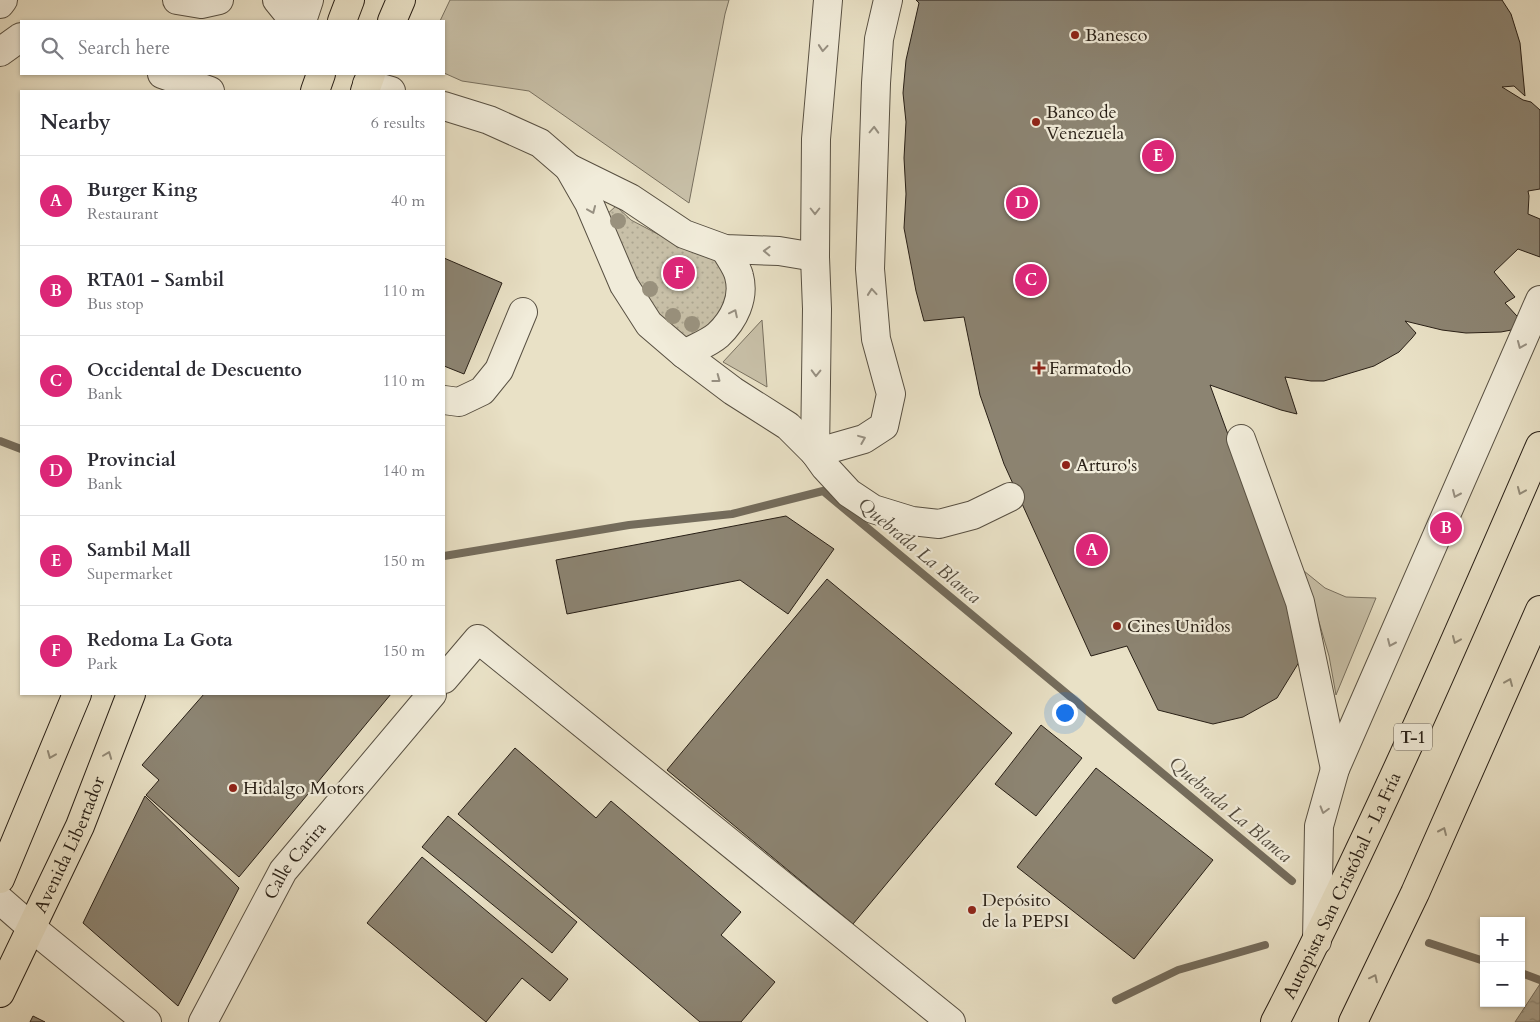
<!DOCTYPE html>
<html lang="en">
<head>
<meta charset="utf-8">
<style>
  :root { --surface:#fff; --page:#f7f7f7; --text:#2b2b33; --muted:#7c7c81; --line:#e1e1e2; --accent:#db2777 }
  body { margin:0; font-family:Cardo,serif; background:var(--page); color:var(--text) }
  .controls { position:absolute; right:15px; bottom:15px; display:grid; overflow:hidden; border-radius:0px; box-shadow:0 1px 4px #0004 }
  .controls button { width:45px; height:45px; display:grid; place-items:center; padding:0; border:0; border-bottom:1px solid var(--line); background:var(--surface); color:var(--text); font:25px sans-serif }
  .you { position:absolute; left:1064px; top:712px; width:18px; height:18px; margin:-12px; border:4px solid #fff; border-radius:50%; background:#1a73e8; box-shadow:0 0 0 8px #1a73e833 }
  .badge { display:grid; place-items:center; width:32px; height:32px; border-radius:50%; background:var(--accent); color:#fff; font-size:16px; font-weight:700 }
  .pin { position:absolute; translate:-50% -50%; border:2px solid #fff; box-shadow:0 1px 5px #0006 }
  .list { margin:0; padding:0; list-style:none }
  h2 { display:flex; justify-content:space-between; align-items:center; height:65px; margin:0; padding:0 20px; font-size:21px }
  h2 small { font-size:16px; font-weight:400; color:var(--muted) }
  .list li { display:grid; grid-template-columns:32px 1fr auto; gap:15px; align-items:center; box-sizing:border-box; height:90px; padding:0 20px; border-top:1px solid var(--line) }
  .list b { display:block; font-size:19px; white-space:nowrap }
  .list p { margin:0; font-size:16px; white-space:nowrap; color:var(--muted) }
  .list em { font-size:16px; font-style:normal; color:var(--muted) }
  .icon { flex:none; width:28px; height:28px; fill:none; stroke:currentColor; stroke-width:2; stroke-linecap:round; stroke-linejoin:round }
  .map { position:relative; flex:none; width:1540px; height:1022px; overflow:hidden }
  .search { position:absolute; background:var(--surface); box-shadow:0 1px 4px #0004; left:20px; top:20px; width:425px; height:55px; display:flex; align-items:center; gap:12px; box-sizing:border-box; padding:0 18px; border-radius:0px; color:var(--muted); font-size:19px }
  .panel { position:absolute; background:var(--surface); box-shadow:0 1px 4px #0004; left:20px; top:90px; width:425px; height:605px; border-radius:0px }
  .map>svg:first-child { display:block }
  .green { fill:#c8c0a8; stroke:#78705f }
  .park { fill:url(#park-dots); stroke:#78705f }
  .water { fill:url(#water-ripples); stroke:#746c5c }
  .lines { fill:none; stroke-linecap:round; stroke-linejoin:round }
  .stream { stroke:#746c5c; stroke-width:8 }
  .building { fill:#8c8472; stroke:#281f16 }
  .minor-casing { stroke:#585042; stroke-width:30 }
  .major-casing { stroke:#281f16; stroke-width:30 }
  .highway-casing { stroke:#281f16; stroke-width:30 }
  .minor { stroke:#f1ecda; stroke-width:28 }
  .major { stroke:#e9e1c6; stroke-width:28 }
  .highway { stroke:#e9e1c6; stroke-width:28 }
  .tree { fill:#99917d }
  .oneway { stroke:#979082 }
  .oneway2 { stroke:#928a77 }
  .poi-dot { fill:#8f2418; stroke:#f1ecda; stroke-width:2 }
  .labels { text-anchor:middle; stroke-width:4.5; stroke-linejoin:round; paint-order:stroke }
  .shield { fill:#f1ecda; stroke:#645c51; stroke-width:1 }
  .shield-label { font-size:16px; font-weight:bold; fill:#281f16 }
  .poi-label { font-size:18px; fill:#281f16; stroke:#f1ecda; text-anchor:start }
  .street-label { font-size:18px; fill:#281f16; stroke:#f1ecda }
  .water-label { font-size:19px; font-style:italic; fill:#544c3f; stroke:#f1ecda }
</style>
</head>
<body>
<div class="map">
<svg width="1540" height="1022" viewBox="0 0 1540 1022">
  <defs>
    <pattern id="park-dots" width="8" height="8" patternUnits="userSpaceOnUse" patternTransform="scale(1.25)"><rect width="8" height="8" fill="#c8c0a8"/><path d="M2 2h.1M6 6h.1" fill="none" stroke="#aca590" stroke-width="1.8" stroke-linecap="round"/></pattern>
    <pattern id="water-ripples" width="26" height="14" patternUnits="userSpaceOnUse" patternTransform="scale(1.25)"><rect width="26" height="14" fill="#a79f8a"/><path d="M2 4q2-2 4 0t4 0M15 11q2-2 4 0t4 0" fill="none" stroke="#888170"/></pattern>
  </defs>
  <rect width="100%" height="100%" fill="#e9e1c6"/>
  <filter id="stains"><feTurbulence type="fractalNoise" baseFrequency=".004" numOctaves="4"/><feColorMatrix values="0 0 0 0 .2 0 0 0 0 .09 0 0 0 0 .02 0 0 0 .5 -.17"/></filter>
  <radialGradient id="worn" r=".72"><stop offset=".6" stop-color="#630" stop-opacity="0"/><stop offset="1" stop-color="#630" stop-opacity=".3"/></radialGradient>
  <g class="green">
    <polygon points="450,0 729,0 725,14 689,203 529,91 462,81 444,73 444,21 440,21"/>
    <polygon points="762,320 767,387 723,362"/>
    <polygon points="1304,571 1325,588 1346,597 1376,598 1336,695 1329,656"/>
  </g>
  <polygon class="park" points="616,206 631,220 669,240 717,261 729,275 728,299 711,328 696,337 685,338 671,329 641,294 605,216"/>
  <polygon class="water" points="1540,984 1540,1022 1515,1022"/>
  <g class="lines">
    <g class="stream">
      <polyline points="0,441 21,449"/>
      <polyline points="444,556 629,525 732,514 823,491 1292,881"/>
      <polyline points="1429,943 1484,961"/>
      <polyline points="1521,973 1540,980"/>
      <polyline points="1116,1000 1178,970 1265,945"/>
    </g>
  </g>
  <g class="building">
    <polygon points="916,0 1502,0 1511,14 1520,43 1525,96 1514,86 1502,87 1523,100 1531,102 1540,110 1540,189 1528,191 1529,196 1528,214 1540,219 1540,257 1518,249 1494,272 1515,297 1505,303 1527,327 1501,332 1466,333 1442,330 1405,321 1416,333 1412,338 1399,352 1374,366 1324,381 1311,381 1285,377 1297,414 1281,410 1210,385 1249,492 1304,654 1277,698 1243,717 1213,724 1158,710 1127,646 1091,656 1004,464 980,395 964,317 924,321 916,291 904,228 906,194 904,158 906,122 903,93 906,60 919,3"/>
    <polygon points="444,258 502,283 464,374 444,366"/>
    <polygon points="786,516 834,549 788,614 740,580 567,614 556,560"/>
    <polygon points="827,579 1012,733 853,924 667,770"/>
    <polygon points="204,694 391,694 239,877 146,795 159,780 142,765"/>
    <polygon points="1041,725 1082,758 1036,816 995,784"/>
    <polygon points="515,748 596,818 611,801 741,912 721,935 775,982 741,1022 700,1022 458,814"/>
    <polygon points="1096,768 1213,860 1134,959 1017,867"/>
    <polygon points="145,796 239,888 178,1006 83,923"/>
    <polygon points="448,816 577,922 552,953 422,847"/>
    <polygon points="422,857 568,979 550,1001 522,978 486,1022 367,923"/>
    <polygon points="33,1016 45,1022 30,1022"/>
  </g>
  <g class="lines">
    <defs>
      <g id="minor">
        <polyline points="177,0 201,4 219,0"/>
        <polyline points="277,0 294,21"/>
        <polyline points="0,4 3,0"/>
        <polyline points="302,21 309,0"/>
        <polyline points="0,52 21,37"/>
        <polyline points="162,74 210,91"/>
        <polyline points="367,84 391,91"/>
        <polyline points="444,106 489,120 540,143 569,168 630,198 684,234 725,249 779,251 815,257"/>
        <polyline points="569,168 589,203 624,285 649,324 684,354 733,391 788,426 815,453 825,467 849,493 873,509 912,521 939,524 973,515 1010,497"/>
        <path d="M684,354C695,348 709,343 718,335C734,320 745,298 739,276C737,267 729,257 725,249"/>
        <polyline points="444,400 459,402 482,391 499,370 523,312"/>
        <polyline points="1241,439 1300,602 1335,769"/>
        <polyline points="815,453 864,439 884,426 891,394 876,339 870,269 876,83 879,39 888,0"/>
        <polyline points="815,453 817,309 815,257 816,139 828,0"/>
        <polyline points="444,679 478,639 951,1022"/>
        <polyline points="0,900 32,928 147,1022"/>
        <polyline points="1317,941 1319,826 1335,769 1540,300"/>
        <path id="s1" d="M203,1022L283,871L432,694"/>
      </g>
      <g id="major">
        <polyline points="342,21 350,0"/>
        <polyline points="392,21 401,0"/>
        <polyline points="315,91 321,74"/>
        <polyline points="365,91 371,74"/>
        <polyline points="0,879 77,694"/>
        <path id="s2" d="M0,993L80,826L131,694"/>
      </g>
      <g id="highway">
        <path id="s3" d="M1275,1022C1372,834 1456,640 1540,446"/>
        <polyline points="1353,1022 1415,893 1540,610"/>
      </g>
    </defs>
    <use href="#minor" class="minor-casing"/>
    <use href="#major" class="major-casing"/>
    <use href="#highway" class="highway-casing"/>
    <use href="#minor" class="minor"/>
    <use href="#major" class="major"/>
    <use href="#highway" class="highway"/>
  </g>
  <g class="tree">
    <circle cx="618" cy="221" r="8"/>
    <circle cx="679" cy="264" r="8"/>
    <circle cx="650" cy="289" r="8"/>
    <circle cx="673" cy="316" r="8"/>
    <circle cx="692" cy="324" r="8"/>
  </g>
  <defs><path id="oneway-chevron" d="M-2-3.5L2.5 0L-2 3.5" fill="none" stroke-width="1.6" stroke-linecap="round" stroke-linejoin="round" transform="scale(1.25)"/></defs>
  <g class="oneway">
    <use href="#oneway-chevron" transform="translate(823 48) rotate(95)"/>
    <use href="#oneway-chevron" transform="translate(874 130) rotate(-88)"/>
    <use href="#oneway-chevron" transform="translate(592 210) rotate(67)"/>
    <use href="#oneway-chevron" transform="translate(815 211) rotate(90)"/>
    <use href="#oneway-chevron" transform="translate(767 251) rotate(-178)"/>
    <use href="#oneway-chevron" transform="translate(872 292) rotate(-95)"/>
    <use href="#oneway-chevron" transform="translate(734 313) rotate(-64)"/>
    <use href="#oneway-chevron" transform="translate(1521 345) rotate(113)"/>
    <use href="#oneway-chevron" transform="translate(816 373) rotate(91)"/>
    <use href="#oneway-chevron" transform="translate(717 379) rotate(37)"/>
    <use href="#oneway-chevron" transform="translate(862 439) rotate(-22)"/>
    <use href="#oneway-chevron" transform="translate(1456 494) rotate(114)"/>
    <use href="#oneway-chevron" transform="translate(1391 643) rotate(114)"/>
    <use href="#oneway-chevron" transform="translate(1324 810) rotate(106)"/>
  </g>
  <g class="oneway2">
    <use href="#oneway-chevron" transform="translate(1521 491) rotate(113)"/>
    <use href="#oneway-chevron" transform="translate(1456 640) rotate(113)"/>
    <use href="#oneway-chevron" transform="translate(1509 682) rotate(-67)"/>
    <use href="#oneway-chevron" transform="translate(51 755) rotate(112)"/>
    <use href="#oneway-chevron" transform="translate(108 755) rotate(-69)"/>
    <use href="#oneway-chevron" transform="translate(1443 831) rotate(-66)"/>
    <use href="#oneway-chevron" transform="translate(1374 978) rotate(-64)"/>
  </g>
  <g class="poi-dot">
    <circle cx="1075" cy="35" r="5"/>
    <circle cx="1036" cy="122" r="5"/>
    <path d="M1036.5 360.5h5v5h5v5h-5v5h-5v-5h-5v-5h5z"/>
    <circle cx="1066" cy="465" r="5"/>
    <circle cx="1117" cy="626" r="5"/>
    <circle cx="233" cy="788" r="5"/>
    <circle cx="972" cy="910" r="5"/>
  </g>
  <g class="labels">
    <rect class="shield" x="1394" y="723.5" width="38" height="27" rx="4"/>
    <g class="shield-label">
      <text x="1413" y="743">T-1</text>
    </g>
    <g class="poi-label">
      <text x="1085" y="41">Banesco</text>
      <text x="1046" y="118">Banco de<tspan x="1046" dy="21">Venezuela</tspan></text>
      <text x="1049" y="374">Farmatodo</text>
      <text x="1076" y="471">Arturo's</text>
      <text x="1127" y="632">Cines Unidos</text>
      <text x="243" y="794">Hidalgo Motors</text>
      <text x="982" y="906">Depósito<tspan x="982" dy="21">de la PEPSI</tspan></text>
    </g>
    <g class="street-label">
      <text dy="6" stroke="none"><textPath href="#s2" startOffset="164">Avenida Libertador</textPath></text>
      <text dy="6" stroke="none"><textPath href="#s1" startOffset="186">Calle Carira</textPath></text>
      <text dy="6" stroke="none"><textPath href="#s3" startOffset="152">Autopista San Cristóbal - La Fría</textPath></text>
    </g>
    <g class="water-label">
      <text transform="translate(920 550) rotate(40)" y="7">Quebrada La Blanca</text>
      <text transform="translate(1231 809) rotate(40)" y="7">Quebrada La Blanca</text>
    </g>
  </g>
  <rect width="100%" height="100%" filter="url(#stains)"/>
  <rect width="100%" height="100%" fill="url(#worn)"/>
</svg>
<div class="controls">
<button>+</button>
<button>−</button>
</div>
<div class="you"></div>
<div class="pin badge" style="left:1092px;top:550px">A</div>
<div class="pin badge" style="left:1446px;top:528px">B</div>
<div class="pin badge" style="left:1031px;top:280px">C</div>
<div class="pin badge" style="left:1022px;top:203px">D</div>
<div class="pin badge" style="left:1158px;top:156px">E</div>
<div class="pin badge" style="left:679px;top:273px">F</div>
<div class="search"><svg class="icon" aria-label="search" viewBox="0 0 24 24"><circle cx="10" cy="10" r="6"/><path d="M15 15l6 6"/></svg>Search here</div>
<section class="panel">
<h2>Nearby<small>6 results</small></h2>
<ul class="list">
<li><span class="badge">A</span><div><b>Burger King</b><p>Restaurant</p></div><em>40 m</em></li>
<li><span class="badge">B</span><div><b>RTA01 - Sambil</b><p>Bus stop</p></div><em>110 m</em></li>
<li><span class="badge">C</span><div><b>Occidental de Descuento</b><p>Bank</p></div><em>110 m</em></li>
<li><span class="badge">D</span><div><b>Provincial</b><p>Bank</p></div><em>140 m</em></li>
<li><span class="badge">E</span><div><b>Sambil Mall</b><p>Supermarket</p></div><em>150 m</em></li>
<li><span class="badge">F</span><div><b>Redoma La Gota</b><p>Park</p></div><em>150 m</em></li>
</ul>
</section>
</div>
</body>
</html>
